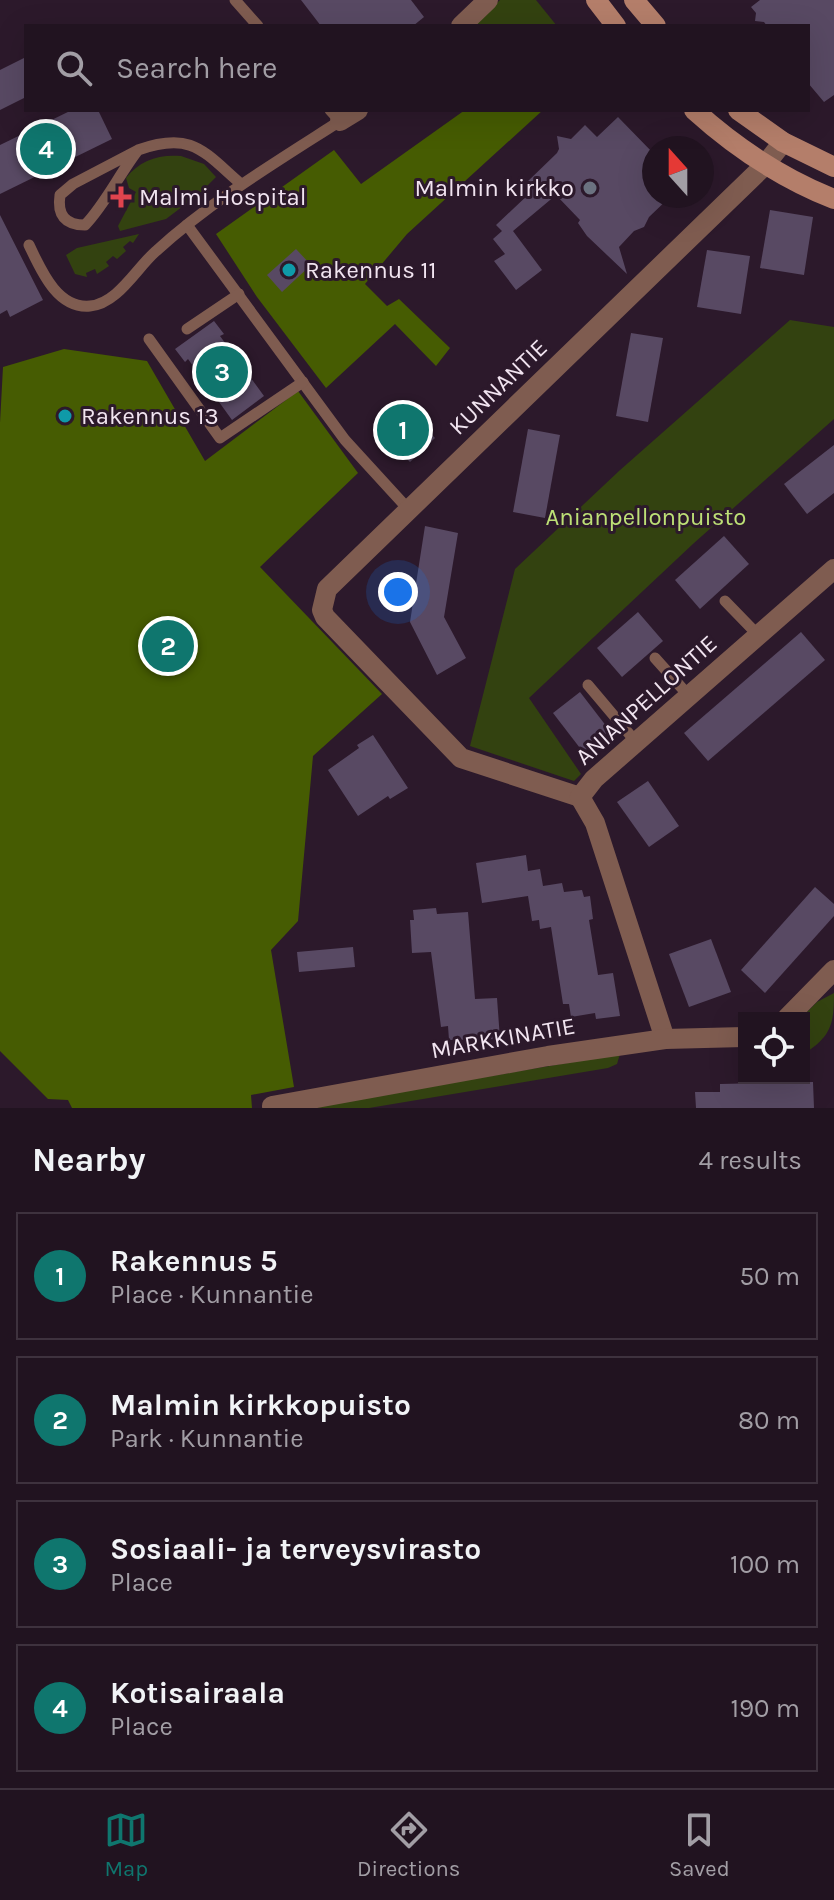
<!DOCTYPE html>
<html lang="en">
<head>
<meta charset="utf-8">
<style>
  :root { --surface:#211320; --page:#291c29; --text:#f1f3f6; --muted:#a29ea5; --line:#3e323e; --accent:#0f766e }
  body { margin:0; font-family:Karla,sans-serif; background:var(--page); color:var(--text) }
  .controls { position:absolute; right:24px; bottom:24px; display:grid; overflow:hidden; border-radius:0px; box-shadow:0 8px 32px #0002 }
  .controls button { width:72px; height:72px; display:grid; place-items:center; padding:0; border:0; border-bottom:2px solid var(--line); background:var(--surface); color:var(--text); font:40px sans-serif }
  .compass { position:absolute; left:642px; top:136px; width:72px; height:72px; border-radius:50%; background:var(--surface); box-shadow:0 8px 32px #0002; rotate:339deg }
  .you { position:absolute; left:398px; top:592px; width:28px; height:28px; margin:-20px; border:6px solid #fff; border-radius:50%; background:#1a73e8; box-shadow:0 0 0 12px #1a73e833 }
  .badge { display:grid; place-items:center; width:52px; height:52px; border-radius:50%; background:var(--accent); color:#fff; font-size:26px; font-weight:700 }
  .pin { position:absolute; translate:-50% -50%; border:4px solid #fff; box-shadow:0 2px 8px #0006 }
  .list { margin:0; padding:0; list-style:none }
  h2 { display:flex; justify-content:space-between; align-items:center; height:104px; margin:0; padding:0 32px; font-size:34px }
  h2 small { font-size:26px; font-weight:400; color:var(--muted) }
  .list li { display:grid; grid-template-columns:52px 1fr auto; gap:24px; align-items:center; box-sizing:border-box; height:128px; margin:0 16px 16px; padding:0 16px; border:2px solid var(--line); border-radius:0px }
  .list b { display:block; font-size:30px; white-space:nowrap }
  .list p { margin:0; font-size:26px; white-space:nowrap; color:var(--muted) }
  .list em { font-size:26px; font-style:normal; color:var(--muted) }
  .icon { flex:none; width:44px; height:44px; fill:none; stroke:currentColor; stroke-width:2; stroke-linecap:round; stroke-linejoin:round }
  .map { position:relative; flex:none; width:834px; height:1108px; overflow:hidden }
  .search { position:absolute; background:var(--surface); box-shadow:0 8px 32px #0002; left:24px; right:24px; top:24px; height:88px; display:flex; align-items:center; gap:20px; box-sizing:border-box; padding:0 28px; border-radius:0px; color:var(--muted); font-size:30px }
  .sheet { height:680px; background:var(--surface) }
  nav { display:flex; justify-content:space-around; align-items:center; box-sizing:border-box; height:112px; border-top:2px solid var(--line); background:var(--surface); font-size:22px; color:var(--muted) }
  nav a { display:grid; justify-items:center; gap:4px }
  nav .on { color:var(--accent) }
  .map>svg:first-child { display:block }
  .green { fill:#334210 }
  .forest { fill:#465c02 }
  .building { fill:#584963 }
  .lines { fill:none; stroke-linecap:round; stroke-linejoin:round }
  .service { stroke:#7f5c50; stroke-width:11 }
  .minor { stroke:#7f5c50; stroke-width:20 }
  .secondary { stroke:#b47e6a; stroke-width:20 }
  .worship-dot { fill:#6b7280; stroke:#2c192b; stroke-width:3 }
  .health-dot { fill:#e0444e; stroke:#2c192b; stroke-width:3 }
  .culture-dot { fill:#0f9aa8; stroke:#2c192b; stroke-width:3 }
  .labels { text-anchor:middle; stroke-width:6; stroke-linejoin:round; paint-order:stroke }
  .poi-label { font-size:24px; fill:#f1e4f0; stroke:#2c192b; text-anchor:start }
  .street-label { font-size:24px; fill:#f1e4f0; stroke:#2c192b }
  .park-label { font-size:24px; fill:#bde076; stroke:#2c192b }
</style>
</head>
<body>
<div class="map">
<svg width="834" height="1108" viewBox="0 0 834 1108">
  <rect width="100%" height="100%" fill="#2c192b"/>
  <g class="green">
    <polygon points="500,0 536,0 557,26 473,26"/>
    <path d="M181,156L204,164L216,177L199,194L166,219L120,231L118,226L136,192L129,188L126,178C140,160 159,154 181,156Z"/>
    <polygon points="139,234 133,243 130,241 123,247 126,251 117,259 113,256 106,262 109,266 97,274 95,269 86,273 87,277 75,274 66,255 77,248"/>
    <polygon points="790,320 834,327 834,419 694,543 529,698 581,774 574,781 470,746 515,569 619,471"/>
    <path d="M834,993C834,1025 831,1036 804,1054V1018H801L817,1002Z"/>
    <polygon points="620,1054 617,1064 608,1068 369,1108 302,1108"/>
  </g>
  <g class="forest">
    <polygon points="465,110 543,110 407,234 365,284 387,306 399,299 450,348 436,366 395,324 326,388 257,297 216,234 334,150 361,184"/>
    <polygon points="64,349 147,361 205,461 298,391 358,473 260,567 382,694 313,756 298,921 271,950 294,1087 251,1095 252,1108 72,1108 68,1100 48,1099 0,1051 0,423 3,367"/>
  </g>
  <g class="building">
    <polygon points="301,0 411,0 424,17 413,26 321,26"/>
    <polygon points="760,0 834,0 834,95 824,102 808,83 808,26 767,26 764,22 755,21 756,13 751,7"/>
    <polygon points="26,57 26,97 0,110 0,70"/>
    <polygon points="72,110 98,110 112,139 0,194 0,145"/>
    <polygon points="618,117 654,154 654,196 671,196 649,217 644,227 634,231 619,247 627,274 587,236 578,223 580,220 556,195 513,231 542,270 516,290 494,261 505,254 493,239 502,231 496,225 531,192 524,185 557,153 559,149 557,136 571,139 585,125 597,137"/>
    <polygon points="770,210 813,217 804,275 760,268"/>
    <polygon points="0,215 43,300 10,317 7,310 0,314"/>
    <polygon points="296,249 311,265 282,292 267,275"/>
    <polygon points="707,250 750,256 741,314 697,307"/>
    <polygon points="214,321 224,334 220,336 264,396 232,420 188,359 185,362 175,349"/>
    <polygon points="631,333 663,338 648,422 616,416"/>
    <polygon points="400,402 435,438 410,462 375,426"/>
    <polygon points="528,429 560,435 545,518 513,512"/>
    <polygon points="834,445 834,493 807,514 784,484"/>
    <polygon points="425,526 458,533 444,617 466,658 437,675 410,622"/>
    <polygon points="724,536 749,564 700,609 675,580"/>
    <polygon points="638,612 663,641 622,677 597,648"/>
    <polygon points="801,632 825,660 708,761 684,733"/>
    <polygon points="580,692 610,731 583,752 553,713"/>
    <polygon points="373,735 408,788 390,799 388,796 358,816 328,770 359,748 357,745"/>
    <polygon points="648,781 679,826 649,847 617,802"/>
    <polygon points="526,855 528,871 540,869 543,886 562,883 564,892 582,890 584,897 590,896 593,919 589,920 598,975 613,973 620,1016 596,1019 595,1013 571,1017 569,1004 563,1004 551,927 540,929 539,920 532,921 528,896 482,903 476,863"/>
    <polygon points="815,887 834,904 834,916 765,993 741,970"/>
    <polygon points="436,908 437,914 468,912 475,999 497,998 500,1039 449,1040 448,1026 441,1027 431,952 412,953 410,920 414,920 413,910"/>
    <polygon points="711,939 731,992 689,1007 669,954"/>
    <polygon points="353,947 355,967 299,972 297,952"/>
    <polygon points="813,1082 814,1108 696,1108 695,1092 720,1092 720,1084"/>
  </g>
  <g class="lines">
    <g class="service">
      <polyline points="235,0 258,26"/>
      <path d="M138,150C120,173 104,206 85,225C65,225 57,215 60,195L73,184L138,150C192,131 203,151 241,184"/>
      <polyline points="187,225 345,440 409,510"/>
      <path d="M29,245C41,270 57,309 90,306C117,304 136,269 155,252C211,201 276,162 340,121L330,110"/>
      <polyline points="187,329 239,294"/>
      <polyline points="149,339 220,438 303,382"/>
      <polyline points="725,601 758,635"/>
      <polyline points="655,658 689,696"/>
      <polyline points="588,685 636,742"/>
    </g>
    <g class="minor">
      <polyline points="461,26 488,0"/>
      <polyline points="340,121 358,110"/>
      <polyline points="580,797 461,758 325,617 322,610 327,589 765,165 783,142"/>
      <polyline points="787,1018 834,970"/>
      <polyline points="665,1039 595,823 580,797 594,779 834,569"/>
      <polyline points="272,1106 548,1056 665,1039 744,1037"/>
    </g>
    <g class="secondary">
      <polyline points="596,0 616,26"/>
      <polyline points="634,0 656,26"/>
      <path d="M694,110C736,148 781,178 834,199"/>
      <polyline points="738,110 783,142 834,167"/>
    </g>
  </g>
  <circle class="worship-dot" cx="590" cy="188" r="8"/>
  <path class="health-dot" d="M117 185h8v8h8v8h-8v8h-8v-8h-8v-8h8z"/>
  <g class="culture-dot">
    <circle cx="289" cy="270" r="8"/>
    <circle cx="65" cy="416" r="8"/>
  </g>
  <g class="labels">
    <g class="poi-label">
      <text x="574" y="196" text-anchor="end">Malmin kirkko</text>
      <text x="139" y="205">Malmi Hospital</text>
      <text x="305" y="278">Rakennus 11</text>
      <text x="81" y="424">Rakennus 13</text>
    </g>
    <g class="street-label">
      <text transform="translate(498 387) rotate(-44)" y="8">KUNNANTIE</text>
      <text transform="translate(646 700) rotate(-42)" y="8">ANIANPELLONTIE</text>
      <text transform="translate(503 1038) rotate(-10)" y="8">MARKKINATIE</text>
    </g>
    <g class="park-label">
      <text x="646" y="525">Anianpellonpuisto</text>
    </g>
  </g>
</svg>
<div class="controls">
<button><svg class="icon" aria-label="locate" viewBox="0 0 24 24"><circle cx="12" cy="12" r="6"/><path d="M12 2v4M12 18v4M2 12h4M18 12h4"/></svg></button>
</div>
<svg class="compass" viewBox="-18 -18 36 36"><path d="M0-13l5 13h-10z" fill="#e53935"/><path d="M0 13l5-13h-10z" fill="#a29ea5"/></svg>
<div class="you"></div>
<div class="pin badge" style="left:403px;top:430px">1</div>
<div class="pin badge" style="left:168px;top:646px">2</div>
<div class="pin badge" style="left:222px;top:372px">3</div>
<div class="pin badge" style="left:46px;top:149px">4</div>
<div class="search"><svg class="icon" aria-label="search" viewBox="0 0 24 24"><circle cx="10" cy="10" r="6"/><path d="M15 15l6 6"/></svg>Search here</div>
</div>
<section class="sheet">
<h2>Nearby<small>4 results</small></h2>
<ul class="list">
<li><span class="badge">1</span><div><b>Rakennus 5</b><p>Place · Kunnantie</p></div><em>50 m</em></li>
<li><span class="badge">2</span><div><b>Malmin kirkkopuisto</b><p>Park · Kunnantie</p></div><em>80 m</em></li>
<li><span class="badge">3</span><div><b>Sosiaali- ja terveysvirasto</b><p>Place</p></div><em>100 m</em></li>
<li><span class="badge">4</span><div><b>Kotisairaala</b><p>Place</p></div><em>190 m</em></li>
</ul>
</section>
<nav>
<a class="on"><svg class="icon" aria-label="map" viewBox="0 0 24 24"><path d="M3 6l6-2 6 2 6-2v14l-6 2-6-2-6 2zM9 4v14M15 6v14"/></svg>Map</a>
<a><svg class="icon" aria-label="directions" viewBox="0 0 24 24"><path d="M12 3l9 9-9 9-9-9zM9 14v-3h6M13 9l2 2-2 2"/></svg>Directions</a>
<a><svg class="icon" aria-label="saved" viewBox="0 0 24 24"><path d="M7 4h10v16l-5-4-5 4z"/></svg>Saved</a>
</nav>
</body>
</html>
